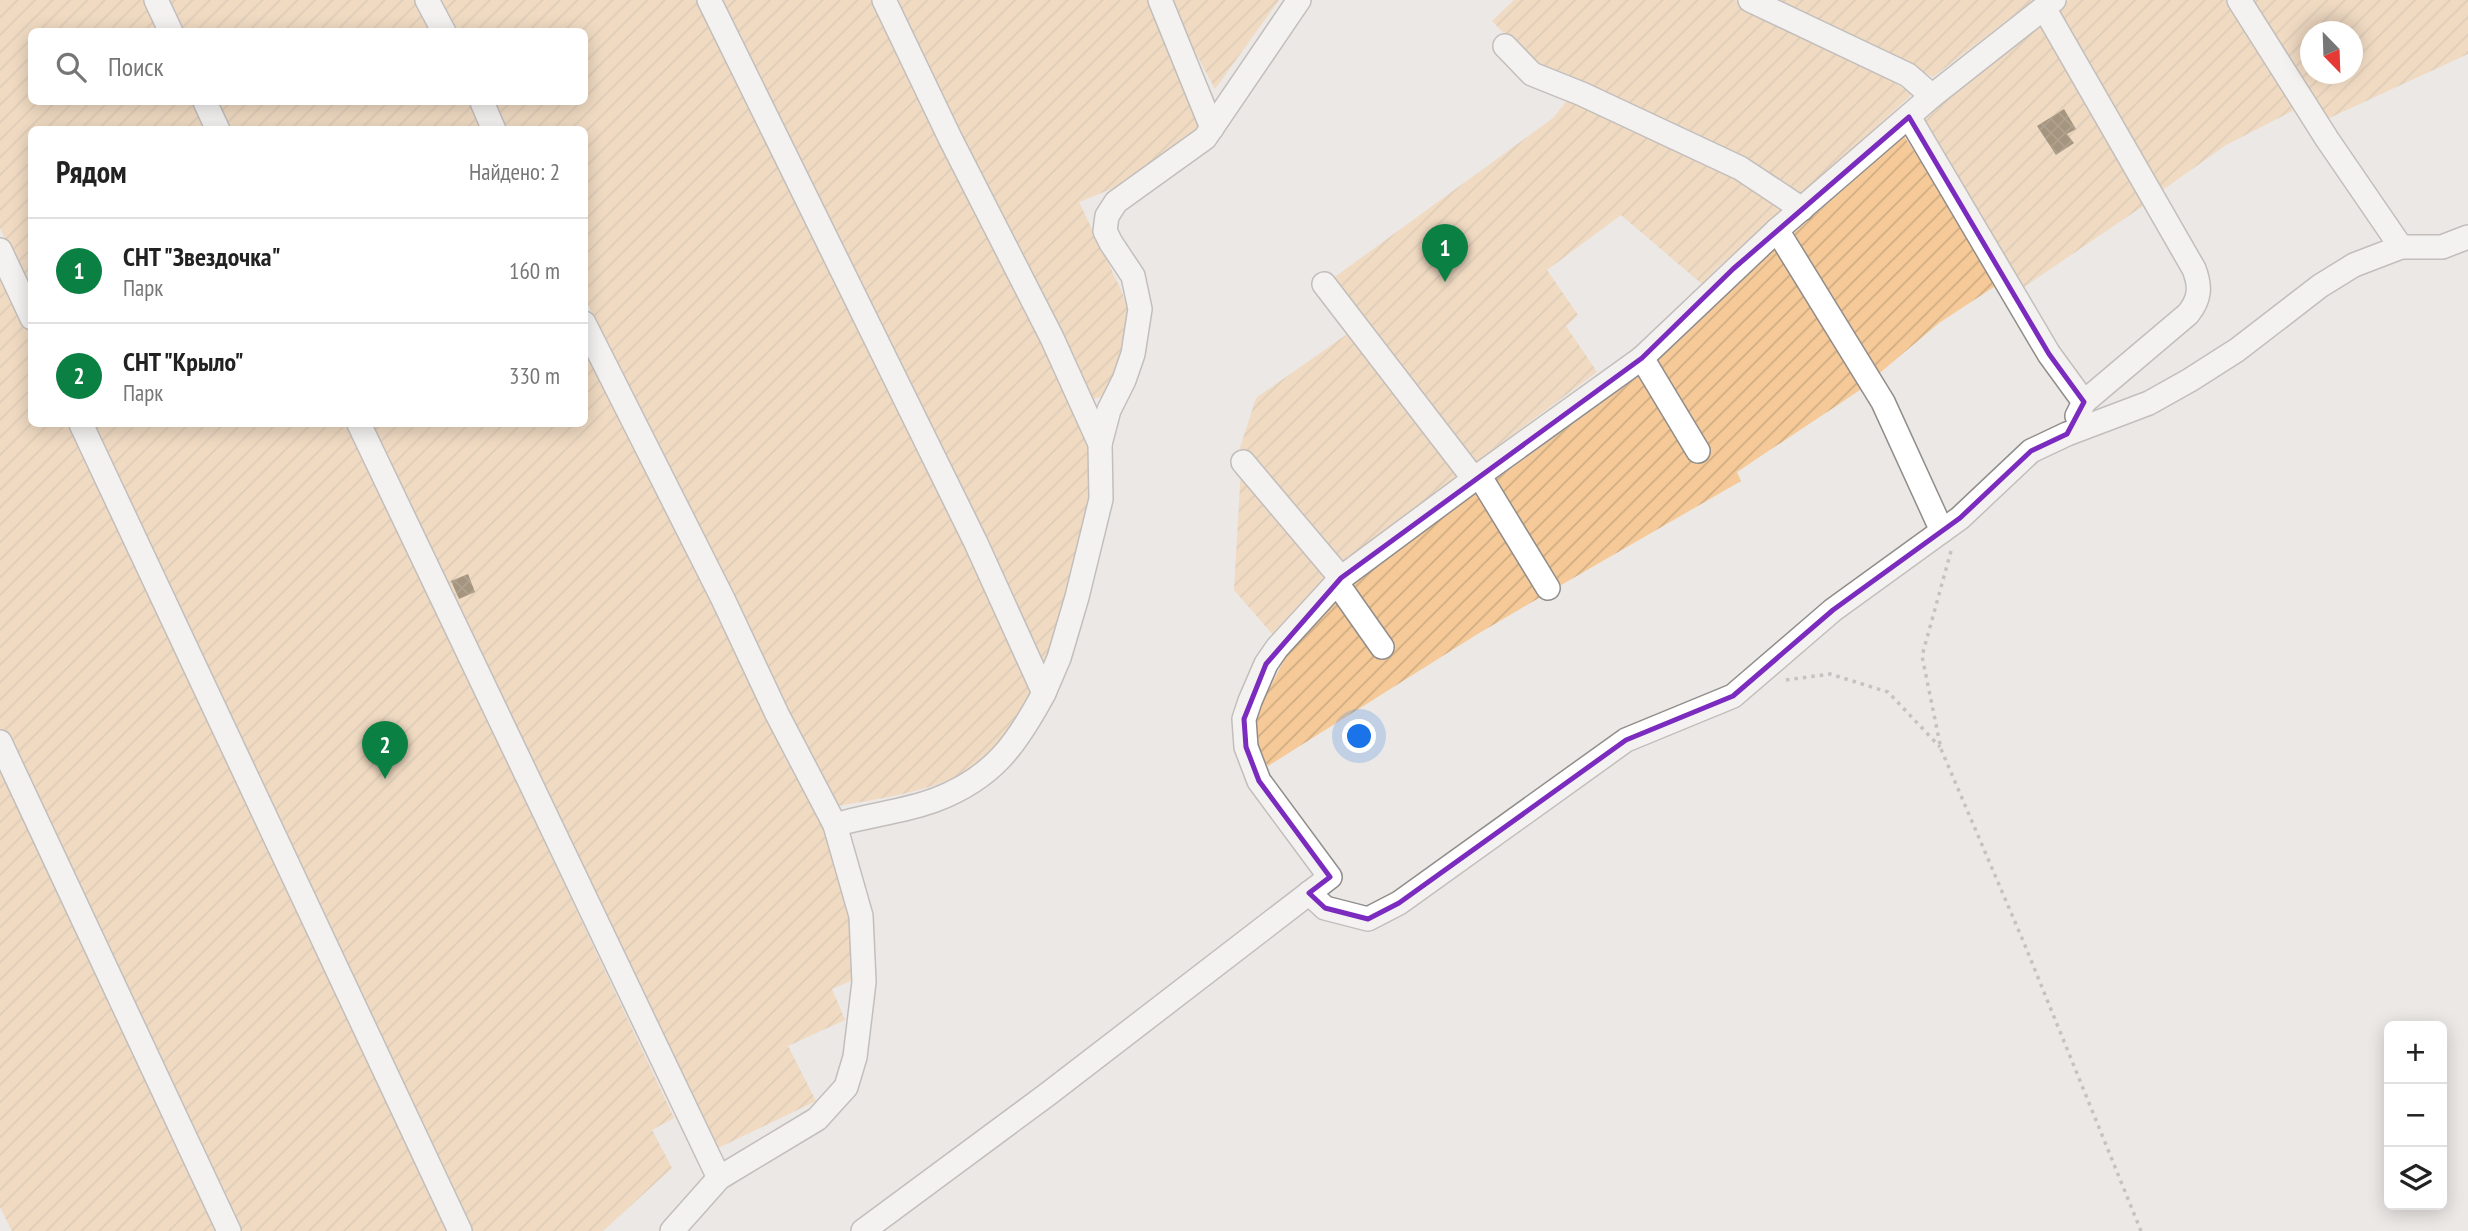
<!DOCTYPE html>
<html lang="ru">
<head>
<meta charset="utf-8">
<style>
  :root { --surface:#fff; --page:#f2f2f2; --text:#222; --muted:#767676; --line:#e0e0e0; --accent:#0b8043 }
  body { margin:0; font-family:"PT Sans Narrow",sans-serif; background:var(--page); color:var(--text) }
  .controls { position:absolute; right:21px; bottom:21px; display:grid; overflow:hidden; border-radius:10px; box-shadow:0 4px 18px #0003 }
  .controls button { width:63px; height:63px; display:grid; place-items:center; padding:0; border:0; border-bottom:2px solid var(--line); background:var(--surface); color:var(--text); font:35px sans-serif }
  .compass { position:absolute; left:2300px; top:21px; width:63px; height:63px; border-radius:50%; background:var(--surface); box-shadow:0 4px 18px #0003; rotate:157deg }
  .you { position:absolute; left:1360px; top:737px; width:24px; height:24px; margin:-18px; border:5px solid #fff; border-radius:50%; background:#1a73e8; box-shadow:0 0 0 10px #1a73e833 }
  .badge { display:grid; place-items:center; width:46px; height:46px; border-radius:50%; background:var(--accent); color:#fff; font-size:23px; font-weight:700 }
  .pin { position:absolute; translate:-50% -58px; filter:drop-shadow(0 2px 4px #0008) }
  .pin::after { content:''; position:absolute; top:37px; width:24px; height:21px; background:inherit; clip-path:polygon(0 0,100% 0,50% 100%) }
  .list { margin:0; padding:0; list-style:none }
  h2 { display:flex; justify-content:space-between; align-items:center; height:91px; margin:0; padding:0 28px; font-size:30px }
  h2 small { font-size:23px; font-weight:400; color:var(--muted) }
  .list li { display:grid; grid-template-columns:46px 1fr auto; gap:21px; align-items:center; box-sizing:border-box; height:105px; padding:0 28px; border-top:2px solid var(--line) }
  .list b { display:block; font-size:26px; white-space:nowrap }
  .list p { margin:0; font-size:23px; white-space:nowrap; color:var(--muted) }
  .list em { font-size:23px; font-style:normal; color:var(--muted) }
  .icon { flex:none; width:38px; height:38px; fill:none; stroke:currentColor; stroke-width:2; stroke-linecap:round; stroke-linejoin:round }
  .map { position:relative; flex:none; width:2468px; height:1231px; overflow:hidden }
  .search { position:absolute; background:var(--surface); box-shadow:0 4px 18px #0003; left:28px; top:28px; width:560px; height:77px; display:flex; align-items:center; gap:18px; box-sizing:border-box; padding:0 24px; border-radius:10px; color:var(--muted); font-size:26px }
  .panel { position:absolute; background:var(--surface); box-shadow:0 4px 18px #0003; left:28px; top:126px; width:560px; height:301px; border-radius:10px }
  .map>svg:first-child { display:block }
  .garden { fill:url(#garden-furrows); fill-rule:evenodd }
  .building { fill:url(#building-cross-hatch) }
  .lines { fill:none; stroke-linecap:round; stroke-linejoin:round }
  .minor-casing { stroke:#908d8b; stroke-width:26 }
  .path { stroke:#989694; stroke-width:3.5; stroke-dasharray:3.5 5; stroke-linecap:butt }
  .minor { stroke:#fff; stroke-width:23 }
  .marked { fill:none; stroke:#7b2cbf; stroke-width:5; stroke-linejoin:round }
</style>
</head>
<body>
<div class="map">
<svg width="2468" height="1231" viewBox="0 0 2468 1231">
  <defs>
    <pattern id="garden-furrows" width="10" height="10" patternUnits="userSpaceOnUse" patternTransform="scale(1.75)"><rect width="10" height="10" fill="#f5ca98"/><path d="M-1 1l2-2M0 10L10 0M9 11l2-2" fill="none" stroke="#d1ac82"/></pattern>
    <pattern id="building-cross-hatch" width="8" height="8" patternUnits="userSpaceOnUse" patternTransform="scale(1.75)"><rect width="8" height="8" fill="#503102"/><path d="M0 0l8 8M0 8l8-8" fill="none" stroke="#644c26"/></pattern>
  </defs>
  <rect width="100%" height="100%" fill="#ebe8e5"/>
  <g class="garden">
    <polygon points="0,0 145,0 160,31 32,32 32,102 193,102 207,129 32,130 31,298 0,228"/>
    <polygon points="167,0 422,0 437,31 182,31"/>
    <path d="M442,0H700L1027,674L1031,701C1019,717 1003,744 987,757C945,791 891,796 839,806L808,752L585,299L584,130L502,129L489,102H584V32L456,31Z"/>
    <polygon points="716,0 874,0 1019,300 1092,444 1095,485 1053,658 1043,666"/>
    <polygon points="892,0 1150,0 1200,128 1190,138 1116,187 1079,202 1122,292 1130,317 1121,363 1107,395 1090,400"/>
    <polygon points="1167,0 1279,0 1215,89"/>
    <polygon points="1514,0 1735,0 1868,66 1912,94 1801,198 1537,67 1492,21"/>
    <polygon points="1768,0 2034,0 1933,77"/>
    <polygon points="2069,0 2233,0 2300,107 2226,145 2157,194 2053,12"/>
    <path d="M2248,0H2468V54L2327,119ZM2310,32H2352V74H2310Z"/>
    <polygon points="2041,21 2146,204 2021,289 1918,120"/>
    <polygon points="1570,97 1724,168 1784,211 1716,269 1702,284 1621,215 1547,270 1578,315 1566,326 1597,372 1472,465 1332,279 1553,118"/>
    <polygon points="216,102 470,102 483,129 229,129"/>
    <polygon points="1904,136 2000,283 1939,323 1875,377 1794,233"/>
    <polygon points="1778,246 1866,386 1737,472 1741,481 1556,588 1492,482 1643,373"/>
    <polygon points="0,271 31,338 32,424 71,424 452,1231 240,1231 101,931 0,729"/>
    <polygon points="1353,330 1462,476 1340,567 1240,448 1256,398"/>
    <polygon points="585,340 787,762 823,823 850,904 853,980 832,989 845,1020 788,1046 816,1101 712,1151 370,424 584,424"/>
    <polygon points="91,424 348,424 674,1118 652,1130 672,1168 603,1231 472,1231 437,1152 324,925"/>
    <polygon points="1241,469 1329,575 1274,636 1234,590"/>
    <polygon points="1480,490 1544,595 1476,635 1268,766 1251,743 1258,711 1286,656 1309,622 1414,534"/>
    <polygon points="0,773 132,1041 220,1231 12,1231 0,1207"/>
  </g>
  <g class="building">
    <polygon points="2064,109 2076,129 2067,134 2074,143 2056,155 2037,126"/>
    <polygon points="468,574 475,592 459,599 451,581"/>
  </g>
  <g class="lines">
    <defs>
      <g id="minor">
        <polyline points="156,0 171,32"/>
        <polyline points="427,0 444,32"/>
        <path d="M709,0L976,543L1044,693C1016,745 993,778 935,800C903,812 867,815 835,825"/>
        <polyline points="884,0 950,138 1052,338 1100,444 1101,499 1077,597 1059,658 1044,693"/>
        <polyline points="1160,0 1212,128"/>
        <polyline points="1750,0 1908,75 1932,96"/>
        <polyline points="2239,0 2327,139 2401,247"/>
        <path d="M2044,8L2194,269C2201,287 2200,299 2188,314L2084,402"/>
        <polyline points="1505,46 1532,74 1582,94 1740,168 1802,209"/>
        <polyline points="205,102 218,130"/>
        <polyline points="482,102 494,130"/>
        <polyline points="1909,117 2049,354 2084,402 2077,416"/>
        <polyline points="1777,230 1883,402 1942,531"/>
        <polyline points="0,250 32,318"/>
        <polyline points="1324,284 1474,479"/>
        <polyline points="584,323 723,599 777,714 835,825 861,916 864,982 855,1057 846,1087 817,1119 719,1178 672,1231"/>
        <polyline points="1642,358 1698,451"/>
        <polyline points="81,424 460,1231"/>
        <polyline points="359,424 719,1178"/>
        <polyline points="1100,444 1109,410 1124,380 1133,354 1140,309 1133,276 1111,243 1105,231 1107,216 1116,202 1205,138 1299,0"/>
        <polyline points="1243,462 1341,578"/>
        <polyline points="1479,475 1548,588"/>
        <polyline points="1337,583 1382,647"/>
        <polyline points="0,742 229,1231"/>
        <polyline points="1309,893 1325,908 1368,919 1399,903 1626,740 1733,696 1833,610 1960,518 2031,451 2067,434 2149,403 2190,380 2237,350 2320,286 2354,265 2401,247 2442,247 2468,237"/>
        <polyline points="863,1231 1048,1094 1330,877 1259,781 1246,747 1244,719 1250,701 1266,664 1277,648 1341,578 1485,471 1642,358 1777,230 1932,96 2054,0"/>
      </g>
    </defs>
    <use href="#minor" class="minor-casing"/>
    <g class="path">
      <polyline points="1951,551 1922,656 1941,749 2024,943 2141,1231"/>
      <polyline points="1786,680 1830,674 1888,692 1940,747"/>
    </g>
    <use href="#minor" class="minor"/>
  </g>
  <path d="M0 0H2468V1231H0ZM1909,117L2049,354L2084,402L2067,434L2031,451L1960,518L1833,610L1733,696L1626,740L1399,903L1368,919L1325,908L1309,893L1330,877L1259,781L1246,747L1244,719L1266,664L1341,578L1642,358L1733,269Z" fill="#ebe8e5" fill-opacity=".55" fill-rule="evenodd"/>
  <path class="marked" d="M1909,117L2049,354L2084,402L2067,434L2031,451L1960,518L1833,610L1733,696L1626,740L1399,903L1368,919L1325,908L1309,893L1330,877L1259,781L1246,747L1244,719L1266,664L1341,578L1642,358L1733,269Z"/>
</svg>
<div class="controls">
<button>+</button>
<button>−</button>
<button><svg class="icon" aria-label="layers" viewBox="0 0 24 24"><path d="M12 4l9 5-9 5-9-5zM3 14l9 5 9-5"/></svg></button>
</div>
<svg class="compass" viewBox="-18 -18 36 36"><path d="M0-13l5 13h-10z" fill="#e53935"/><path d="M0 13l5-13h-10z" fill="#767676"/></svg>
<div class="you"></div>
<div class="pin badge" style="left:1445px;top:282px">1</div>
<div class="pin badge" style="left:385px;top:779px">2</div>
<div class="search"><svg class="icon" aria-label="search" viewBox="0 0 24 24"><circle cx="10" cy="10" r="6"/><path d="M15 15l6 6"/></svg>Поиск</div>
<section class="panel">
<h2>Рядом<small>Найдено: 2</small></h2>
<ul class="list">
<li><span class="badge">1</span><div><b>СНТ &quot;Звездочка&quot;</b><p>Парк</p></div><em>160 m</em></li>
<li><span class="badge">2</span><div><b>СНТ &quot;Крыло&quot;</b><p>Парк</p></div><em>330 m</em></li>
</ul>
</section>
</div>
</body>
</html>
